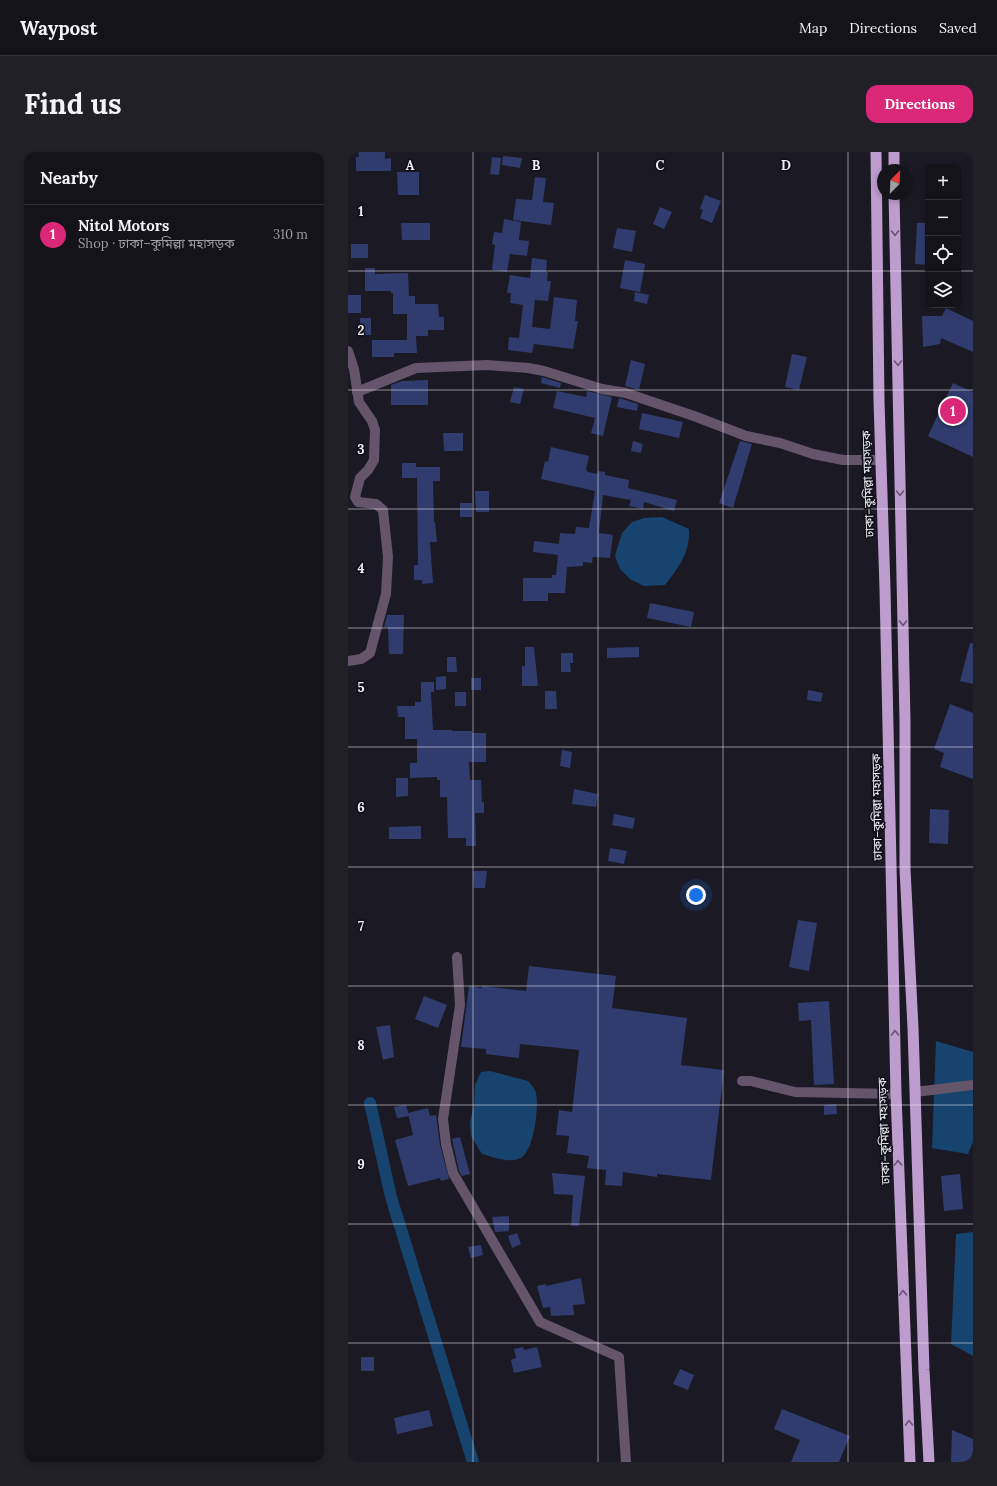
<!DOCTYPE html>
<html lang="en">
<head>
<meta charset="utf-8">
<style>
  :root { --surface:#14131a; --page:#212027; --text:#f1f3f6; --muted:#9d9ea2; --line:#333239; --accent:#db2777 }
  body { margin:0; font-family:Lora,"Noto Sans Bengali",serif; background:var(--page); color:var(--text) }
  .controls { position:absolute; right:12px; top:12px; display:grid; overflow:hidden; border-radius:8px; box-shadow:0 2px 6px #0003 }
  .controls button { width:36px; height:36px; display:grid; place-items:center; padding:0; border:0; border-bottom:1px solid var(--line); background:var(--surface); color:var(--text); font:20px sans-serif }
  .compass { position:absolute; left:529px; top:12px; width:36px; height:36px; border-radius:50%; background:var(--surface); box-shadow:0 2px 6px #0003; rotate:24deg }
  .you { position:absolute; left:348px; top:743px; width:14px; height:14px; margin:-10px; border:3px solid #fff; border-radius:50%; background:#1a73e8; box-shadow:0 0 0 6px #1a73e833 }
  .badge { display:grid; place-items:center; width:26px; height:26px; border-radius:50%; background:var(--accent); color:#fff; font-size:13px; font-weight:700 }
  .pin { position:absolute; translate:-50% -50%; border:2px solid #fff; box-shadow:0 1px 4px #0006 }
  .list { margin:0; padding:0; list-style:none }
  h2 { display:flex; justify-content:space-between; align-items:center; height:52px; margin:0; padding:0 16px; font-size:17px }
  h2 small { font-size:13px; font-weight:400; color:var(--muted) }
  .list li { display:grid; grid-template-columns:26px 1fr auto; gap:12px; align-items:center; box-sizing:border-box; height:60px; padding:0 16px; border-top:1px solid var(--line) }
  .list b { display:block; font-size:15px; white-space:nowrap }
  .list p { margin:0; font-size:13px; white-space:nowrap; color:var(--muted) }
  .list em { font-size:13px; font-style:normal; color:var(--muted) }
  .icon { flex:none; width:22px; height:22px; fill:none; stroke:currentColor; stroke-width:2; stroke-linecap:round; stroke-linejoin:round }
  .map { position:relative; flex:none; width:625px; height:1310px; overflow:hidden; border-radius:12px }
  header { display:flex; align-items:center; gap:24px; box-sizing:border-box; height:56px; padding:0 20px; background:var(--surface); border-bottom:1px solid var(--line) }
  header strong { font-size:19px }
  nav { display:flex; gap:22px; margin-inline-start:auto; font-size:14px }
  .intro { display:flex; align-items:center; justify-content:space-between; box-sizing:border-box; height:96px; padding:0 24px }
  h1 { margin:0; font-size:28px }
  .button { padding:10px 18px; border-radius:12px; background:var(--accent); color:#fff; font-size:14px; font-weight:700 }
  main { display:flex; gap:24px; padding:0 24px }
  aside { flex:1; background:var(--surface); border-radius:12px; box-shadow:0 2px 6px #0003 }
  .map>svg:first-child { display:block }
  .water { fill:#17446e }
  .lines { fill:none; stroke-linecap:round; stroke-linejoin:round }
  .canal { stroke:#17446e; stroke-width:12 }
  .building { fill:#303c6e }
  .minor { stroke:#64556b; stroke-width:10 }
  .trunk { stroke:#be9cce; stroke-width:11 }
  .oneway { stroke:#685674 }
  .grid { fill:none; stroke:#f0eff7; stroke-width:1; stroke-opacity:0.55 }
  .labels { text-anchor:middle; stroke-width:3.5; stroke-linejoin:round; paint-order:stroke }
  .street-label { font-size:12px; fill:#f0eff7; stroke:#12101a }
  .grid-label { font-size:13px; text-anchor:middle; font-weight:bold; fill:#f0eff7; stroke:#12101a; stroke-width:3.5; stroke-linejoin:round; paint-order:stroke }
</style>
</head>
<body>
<header>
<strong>Waypost</strong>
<nav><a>Map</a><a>Directions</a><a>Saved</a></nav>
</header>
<div class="intro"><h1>Find us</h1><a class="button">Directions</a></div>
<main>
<aside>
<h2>Nearby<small></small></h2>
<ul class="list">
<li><span class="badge">1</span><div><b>Nitol Motors</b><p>Shop · ঢাকা–কুমিল্লা মহাসড়ক</p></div><em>310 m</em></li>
</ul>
</aside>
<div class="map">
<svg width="625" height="1310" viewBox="0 0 625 1310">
  <rect width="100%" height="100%" fill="#1b1923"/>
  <g class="water">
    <path d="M314,365L341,377C342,401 331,415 317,433L296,434L282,427L272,417L267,404L274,381L284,370L296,366Z"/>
    <polygon points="588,889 625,900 625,990 620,1002 584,996"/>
    <path d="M142,919L180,929C183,933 187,936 188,941C191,955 186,998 173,1006C162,1012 145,1005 134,1002L123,984L122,970L126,953L127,933L133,920Z"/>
    <polygon points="625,1080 625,1204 603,1192 608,1082"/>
  </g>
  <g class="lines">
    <polyline class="canal" points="22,951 43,1045 125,1310"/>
  </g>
  <g class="building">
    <polygon points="10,0 37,0 37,7 43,6 43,19 8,19 8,5 11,5"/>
    <polygon points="155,4 174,6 172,16 154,13"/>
    <polygon points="144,5 153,6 151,23 142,22"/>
    <polygon points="49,20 71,20 71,43 50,43"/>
    <polygon points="187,25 198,26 195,50 206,51 203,73 165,68 168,47 184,48"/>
    <polygon points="357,43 373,49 364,71 352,66 355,58 352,57"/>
    <polygon points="312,55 324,60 316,77 305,72"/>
    <polygon points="156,67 173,70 171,88 181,89 179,104 162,102 159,120 144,118 147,93 144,92 146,80 154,81"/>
    <polygon points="53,71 82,71 82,88 54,88"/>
    <polygon points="569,71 580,71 580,113 567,112"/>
    <polygon points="269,76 288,79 284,100 265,96"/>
    <rect x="3" y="92" width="17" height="14"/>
    <polygon points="184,106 199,108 198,120 200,120 199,129 203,129 200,149 187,148 184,175 202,177 206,145 229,148 227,169 230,169 225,197 186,192 184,201 160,198 161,185 171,186 175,153 162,151 163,141 159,141 162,123 182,126"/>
    <polygon points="277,108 297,112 292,140 272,136"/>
    <polygon points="17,116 27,116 27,122 60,121 61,144 67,144 67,152 90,152 91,165 96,165 96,178 80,178 80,184 68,184 69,201 46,201 46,205 24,205 24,188 59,188 59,162 45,162 45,141 43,141 43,139 17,139"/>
    <polygon points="287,140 301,143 299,152 286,149"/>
    <rect x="0" y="143" width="13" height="18"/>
    <polygon points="598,156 625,169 625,200 593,186 592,192 575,195 574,164 594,164"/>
    <rect x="12" y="166" width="11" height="17"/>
    <polygon points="444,202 459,205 451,238 437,235"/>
    <polygon points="283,208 297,212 291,238 277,234"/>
    <polygon points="194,225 213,231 212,236 193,231"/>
    <polygon points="80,228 80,253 43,253 43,233 54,229"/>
    <polygon points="605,231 625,240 625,305 580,284"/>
    <polygon points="166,235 176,237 172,252 162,250"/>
    <polygon points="209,239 238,245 239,239 264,245 255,284 243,281 247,266 205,256"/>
    <polygon points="271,246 290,252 289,259 269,255"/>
    <polygon points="294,261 335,270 331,286 291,277"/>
    <polygon points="95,281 115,281 115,299 96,299"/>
    <polygon points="285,289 295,292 293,301 283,299"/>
    <polygon points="392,289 404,292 385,356 371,351"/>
    <polygon points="203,295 241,304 238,318 240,320 250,322 250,319 257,320 257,323 281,328 280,336 329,348 326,359 296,350 295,357 281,354 283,348 255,343 251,381 265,383 262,406 245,405 244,411 235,410 235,414 219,415 217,441 200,441 200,449 175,449 175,426 204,426 204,423 208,423 210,403 185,400 186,389 211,392 212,381 227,382 228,375 241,376 247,339 193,327 197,309 200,310"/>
    <polygon points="54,311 68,311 68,315 92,315 92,329 85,329 86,370 87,370 89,390 82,390 85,431 74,432 74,428 66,428 66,413 70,413 69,326 54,326"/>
    <polygon points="127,339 141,339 141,360 128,360"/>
    <rect x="112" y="351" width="12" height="14"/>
    <polygon points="302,451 346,460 343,475 299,466"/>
    <polygon points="39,463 56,463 55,502 41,502 40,475 36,475"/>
    <polygon points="622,491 625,491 625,532 612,529"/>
    <polygon points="177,495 186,495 190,534 174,534 174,514 177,514"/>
    <polygon points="291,495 291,505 259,506 259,496"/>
    <polygon points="213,501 225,501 225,511 222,511 223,520 213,520"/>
    <polygon points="99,505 108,505 109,520 99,520"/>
    <polygon points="98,524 98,537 88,538 88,525"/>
    <rect x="123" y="526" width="10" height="12"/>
    <polygon points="73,530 86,530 86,540 83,540 85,578 104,578 104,579 124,579 124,581 138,581 138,610 121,610 122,628 133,628 134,650 136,650 136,661 127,661 128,694 118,694 118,686 100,686 99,645 92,645 92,628 89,628 89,625 62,626 62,611 69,611 69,587 57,587 57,565 50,565 49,554 67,554 67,550 73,550"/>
    <polygon points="460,538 475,541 473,550 459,548"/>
    <polygon points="197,539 208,539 209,557 197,557"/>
    <rect x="107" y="540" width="11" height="14"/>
    <polygon points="602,552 625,561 625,627 592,615 596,601 586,597"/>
    <polygon points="214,598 224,600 222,616 212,614"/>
    <polygon points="48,626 60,626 60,644 48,645"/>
    <polygon points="226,637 250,642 248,655 224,652"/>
    <polygon points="582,657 601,658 600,692 581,691"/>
    <polygon points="266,662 287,666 285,677 264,673"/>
    <polygon points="73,674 73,687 41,687 41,675"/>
    <polygon points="262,696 279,699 276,712 260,709"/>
    <polygon points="125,719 139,719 137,736 126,736"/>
    <polygon points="450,768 469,771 461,819 441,815"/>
    <polygon points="181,814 268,824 264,856 339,866 333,913 376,918 363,1028 309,1022 309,1025 275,1020 274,1034 257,1033 258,1018 239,1016 241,1004 219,1001 221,984 208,983 211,958 224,960 231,898 172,892 171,906 138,902 138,897 113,895 121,834 134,836 134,834 178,839"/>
    <polygon points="76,844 99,853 90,876 67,867"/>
    <polygon points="481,849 486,932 466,933 463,868 451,869 450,851"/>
    <polygon points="42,873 46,905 35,908 28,875"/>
    <polygon points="488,952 489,962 476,963 476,953"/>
    <polygon points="58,953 61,964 49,966 46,955"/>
    <polygon points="80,956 82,964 88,963 92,993 101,1027 93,1029 92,1026 60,1034 47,988 65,983 60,961"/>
    <polygon points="112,985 122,1022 114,1024 111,1019 104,987"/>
    <polygon points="204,1021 237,1024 231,1074 223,1074 225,1043 206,1042"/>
    <polygon points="612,1022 615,1057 596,1059 593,1024"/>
    <polygon points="161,1064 161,1079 147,1080 144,1065"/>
    <polygon points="169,1081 173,1092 164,1096 160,1084"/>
    <polygon points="133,1093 135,1103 123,1106 120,1095"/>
    <polygon points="233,1126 237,1152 225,1153 226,1163 203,1164 202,1155 195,1156 189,1134 198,1132 198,1134"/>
    <polygon points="175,1195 176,1198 189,1195 194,1215 166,1221 163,1208 168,1206 166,1197"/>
    <rect x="13" y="1205" width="13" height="14"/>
    <polygon points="332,1217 346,1223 340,1238 325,1232"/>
    <polygon points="434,1257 502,1284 491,1310 443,1310 452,1288 426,1277"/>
    <polygon points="81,1258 85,1274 49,1282 46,1266"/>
    <polygon points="604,1278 625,1287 625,1310 603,1310"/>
  </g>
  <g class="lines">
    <g class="minor">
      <polyline points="0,199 6,217 11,250 24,269 27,278 26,308 20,318 12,326 7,345 10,350 28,352 35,358 40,405 38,442 22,501 13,507 0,509"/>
      <polyline points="9,240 68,216 139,213 180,216 196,219 254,237 278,241 346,264 398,284 432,291 465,302 495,308 532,308"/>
      <polyline points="109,805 112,853 95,967 98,992 105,1021 192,1170 271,1205 278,1310"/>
      <polyline points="394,929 403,929 447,940 548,942"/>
      <polyline points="567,940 625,933"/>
    </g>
    <g class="trunk">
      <polyline points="528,0 531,249 537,437 548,942 562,1310"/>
      <polyline points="546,0 546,18"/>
      <polyline points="546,42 557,569 557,717 565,876 576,1218 581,1310"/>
    </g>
  </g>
  <defs><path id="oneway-chevron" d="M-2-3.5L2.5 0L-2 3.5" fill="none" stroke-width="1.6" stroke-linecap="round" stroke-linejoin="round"/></defs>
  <g class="oneway">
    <use href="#oneway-chevron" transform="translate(547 81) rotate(89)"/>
    <use href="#oneway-chevron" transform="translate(550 211) rotate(89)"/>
    <use href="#oneway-chevron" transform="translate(552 341) rotate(89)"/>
    <use href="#oneway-chevron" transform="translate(555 471) rotate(89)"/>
    <use href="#oneway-chevron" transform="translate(547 881) rotate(-91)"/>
    <use href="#oneway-chevron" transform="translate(550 1011) rotate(-92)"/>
    <use href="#oneway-chevron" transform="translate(555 1141) rotate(-92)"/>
    <use href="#oneway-chevron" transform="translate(561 1271) rotate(-92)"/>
  </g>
  <path class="grid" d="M125,0V1310M250,0V1310M375,0V1310M500,0V1310M0,119H580M610,119H625M0,238H625M0,357H625M0,476H625M0,595H625M0,715H625M0,834H625M0,953H625M0,1072H625M0,1191H625"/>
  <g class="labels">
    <g class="street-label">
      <text transform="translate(520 332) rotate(-92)" y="4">ঢাকা–কুমিল্লা মহাসড়ক</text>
      <text transform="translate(529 655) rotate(-91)" y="4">ঢাকা–কুমিল্লা মহাসড়ক</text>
      <text transform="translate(536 979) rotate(-92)" y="4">ঢাকা–কুমিল্লা মহাসড়ক</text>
    </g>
  </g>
  <g class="grid-label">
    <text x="62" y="18">A</text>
    <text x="188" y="18">B</text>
    <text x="312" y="18">C</text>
    <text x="438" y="18">D</text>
    <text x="13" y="64">1</text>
    <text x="13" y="183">2</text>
    <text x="13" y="302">3</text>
    <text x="13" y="421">4</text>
    <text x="13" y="540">5</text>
    <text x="13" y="660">6</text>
    <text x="13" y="779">7</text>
    <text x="13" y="898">8</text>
    <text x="13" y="1017">9</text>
  </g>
</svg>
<div class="controls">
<button>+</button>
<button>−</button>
<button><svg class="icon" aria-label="locate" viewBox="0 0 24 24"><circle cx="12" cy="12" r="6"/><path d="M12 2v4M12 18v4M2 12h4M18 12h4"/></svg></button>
<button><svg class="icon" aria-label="layers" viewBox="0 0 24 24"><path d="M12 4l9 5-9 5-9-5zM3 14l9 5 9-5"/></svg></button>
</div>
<svg class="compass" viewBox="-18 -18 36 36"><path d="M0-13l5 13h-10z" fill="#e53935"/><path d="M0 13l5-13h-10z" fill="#9d9ea2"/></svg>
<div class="you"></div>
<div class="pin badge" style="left:605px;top:259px">1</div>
</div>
</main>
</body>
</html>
